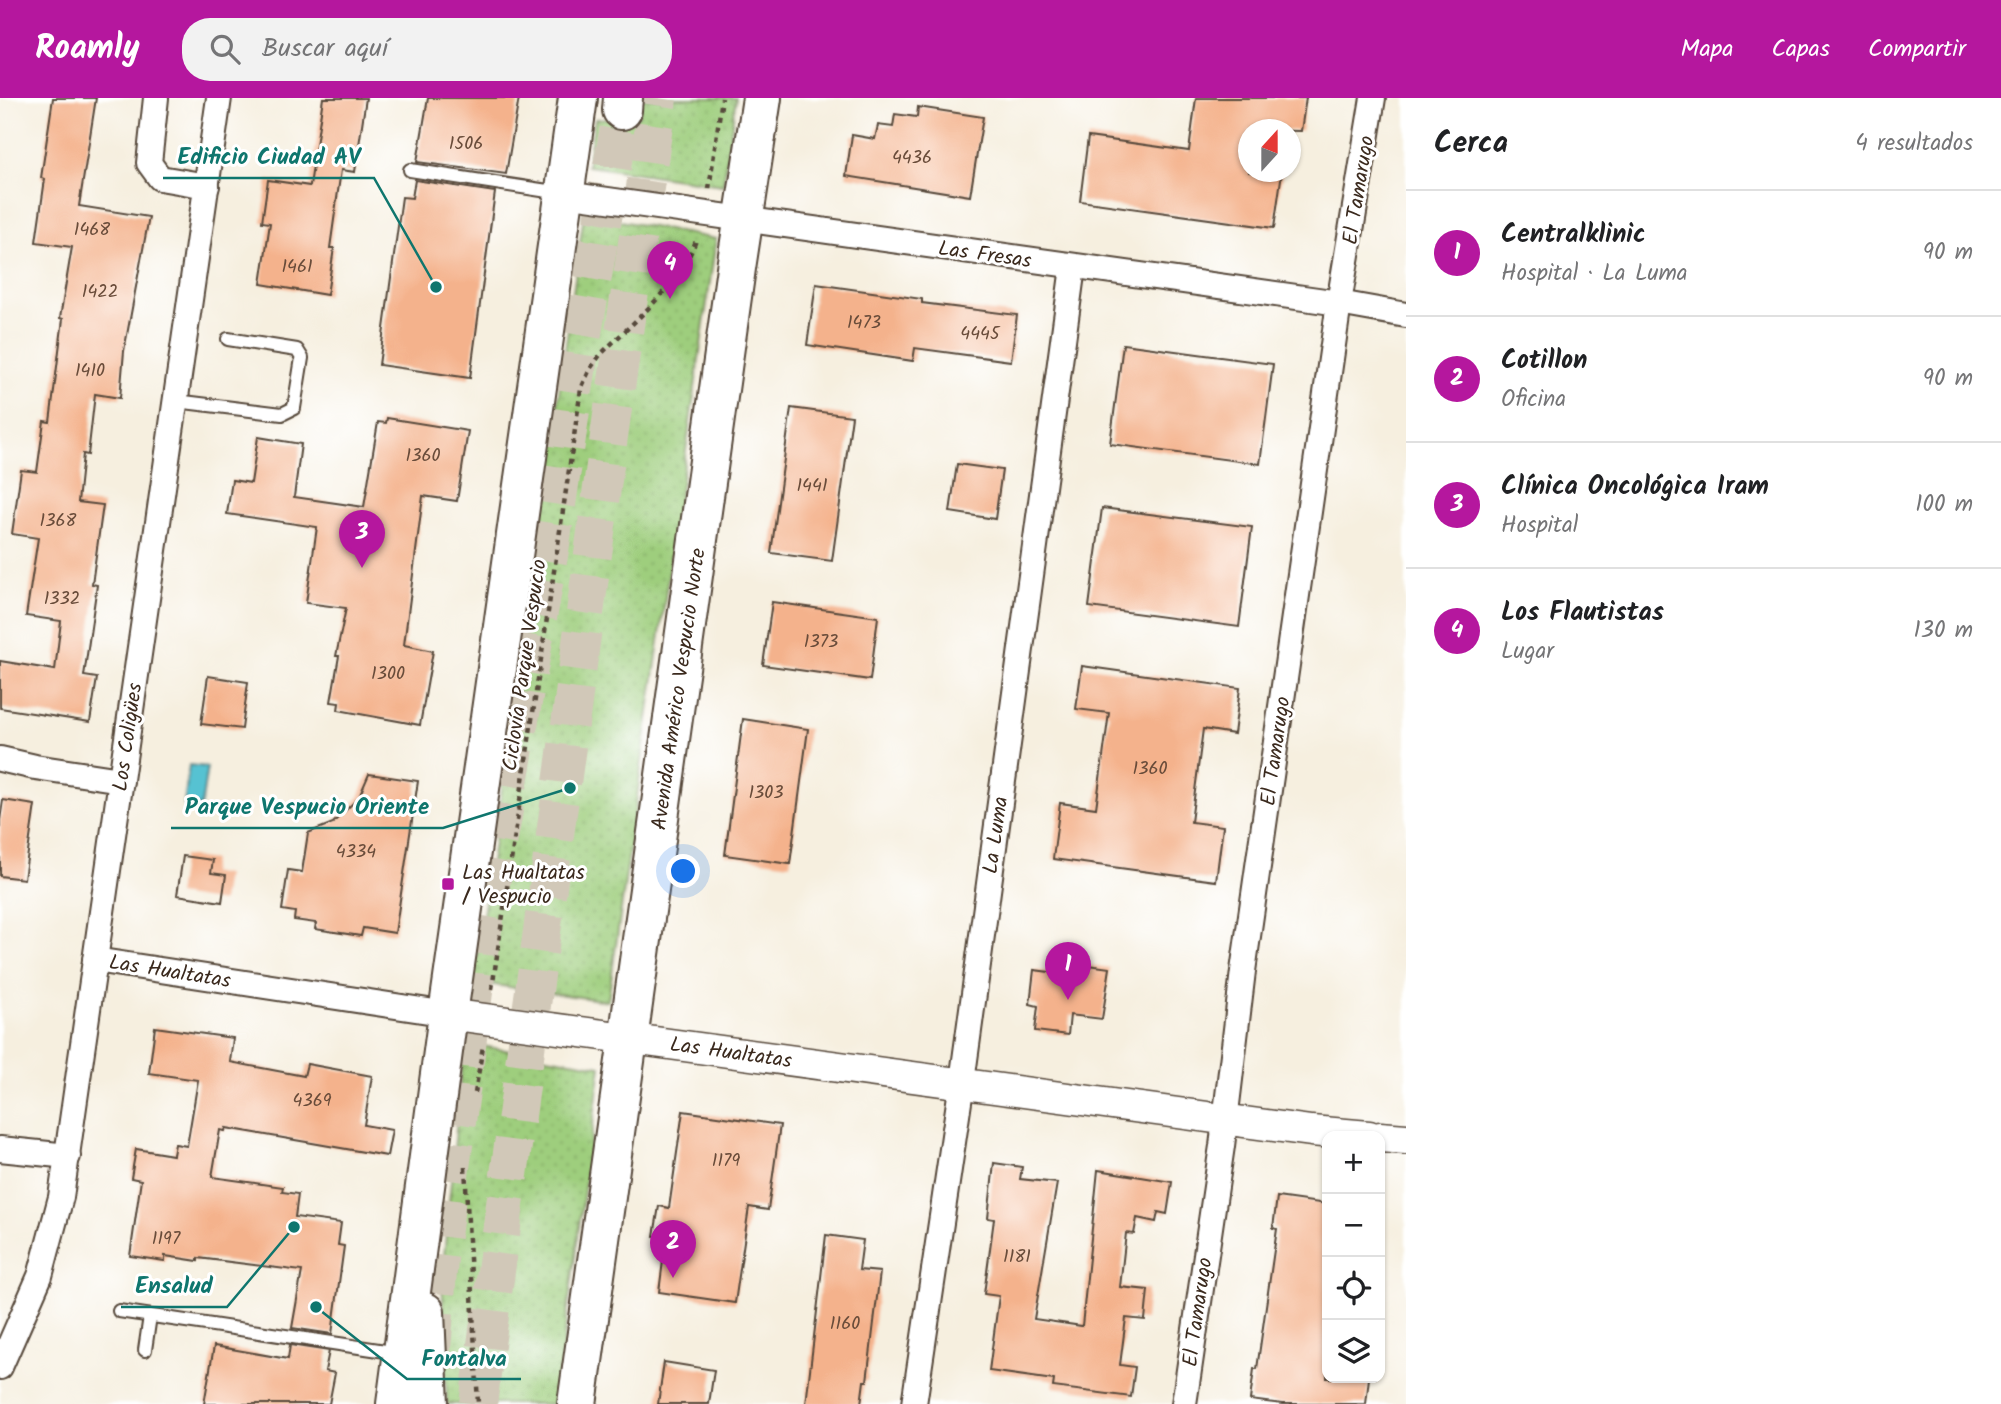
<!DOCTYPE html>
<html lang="es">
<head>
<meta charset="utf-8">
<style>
  :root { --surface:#fff; --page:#f2f2f2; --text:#202124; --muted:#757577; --line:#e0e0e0; --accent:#b5179e }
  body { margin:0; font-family:Kalam,sans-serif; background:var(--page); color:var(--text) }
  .controls { position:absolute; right:21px; bottom:21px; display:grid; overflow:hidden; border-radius:14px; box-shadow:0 2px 5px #0004 }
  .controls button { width:63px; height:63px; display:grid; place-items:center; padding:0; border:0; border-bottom:2px solid var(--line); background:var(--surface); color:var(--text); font:35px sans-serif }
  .compass { position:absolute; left:1238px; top:21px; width:63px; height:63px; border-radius:50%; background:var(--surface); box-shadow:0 2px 5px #0004; rotate:21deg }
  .you { position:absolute; left:684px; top:774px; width:24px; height:24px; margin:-18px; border:5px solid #fff; border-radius:50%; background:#1a73e8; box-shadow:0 0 0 10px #1a73e833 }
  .badge { display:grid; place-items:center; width:46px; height:46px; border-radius:50%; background:var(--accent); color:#fff; font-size:23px; font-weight:700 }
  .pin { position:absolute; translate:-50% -58px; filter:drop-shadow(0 2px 4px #0008) }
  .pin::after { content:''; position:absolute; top:37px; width:24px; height:21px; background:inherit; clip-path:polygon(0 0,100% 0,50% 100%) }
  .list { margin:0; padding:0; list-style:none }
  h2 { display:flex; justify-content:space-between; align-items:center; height:91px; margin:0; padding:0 28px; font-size:30px }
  h2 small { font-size:23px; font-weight:400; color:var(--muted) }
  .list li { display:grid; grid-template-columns:46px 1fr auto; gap:21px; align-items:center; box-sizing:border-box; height:126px; padding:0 28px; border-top:2px solid var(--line) }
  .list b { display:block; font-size:26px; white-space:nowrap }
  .list p { margin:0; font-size:23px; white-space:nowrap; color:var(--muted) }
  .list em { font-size:23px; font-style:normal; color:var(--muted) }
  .icon { flex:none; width:38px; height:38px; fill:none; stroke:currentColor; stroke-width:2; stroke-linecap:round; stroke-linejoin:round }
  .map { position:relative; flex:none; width:1406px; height:1306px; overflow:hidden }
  header { display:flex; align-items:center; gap:42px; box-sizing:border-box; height:98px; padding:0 35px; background:var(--accent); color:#fff }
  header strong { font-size:33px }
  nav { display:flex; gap:38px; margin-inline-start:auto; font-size:24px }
  .search { width:490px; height:63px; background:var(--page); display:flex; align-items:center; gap:18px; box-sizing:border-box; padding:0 24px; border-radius:28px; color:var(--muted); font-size:26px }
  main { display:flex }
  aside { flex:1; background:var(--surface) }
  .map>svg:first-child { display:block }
  .park { fill:url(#park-dots); stroke:#6c7c4e; stroke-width:2 }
  .water { fill:#57c2d2; stroke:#497678; stroke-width:2 }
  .building { fill:#f4b28c }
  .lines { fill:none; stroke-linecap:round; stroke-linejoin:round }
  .motorway-tunnel { stroke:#d1c8b8; stroke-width:38; stroke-dasharray:38 19; stroke-linecap:butt }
  .service-casing { stroke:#57483b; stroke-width:16 }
  .minor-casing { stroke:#57483b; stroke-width:28 }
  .tertiary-casing { stroke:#57483b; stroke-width:33 }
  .primary-casing { stroke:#57483b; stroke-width:42 }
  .motorway-casing { stroke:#57483b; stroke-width:42 }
  .path { stroke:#57483b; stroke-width:4.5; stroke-dasharray:5 5; stroke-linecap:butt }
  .service { stroke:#fff; stroke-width:12 }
  .minor { stroke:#fff; stroke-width:24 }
  .tertiary { stroke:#fff; stroke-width:30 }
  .primary { stroke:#fff; stroke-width:38 }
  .motorway { stroke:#fff; stroke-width:38 }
  .poi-dot { fill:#b5179e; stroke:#fff; stroke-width:2.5 }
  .labels { text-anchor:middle; stroke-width:6; stroke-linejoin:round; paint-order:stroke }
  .number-label { font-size:18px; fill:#694c3a }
  .street-label { font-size:21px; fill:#3b2a1e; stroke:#fff }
  .poi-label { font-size:21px; fill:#3b2a1e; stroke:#fff; text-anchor:start }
  .leader { fill:none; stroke:#0f766e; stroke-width:2.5 }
  .callout-dot { fill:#0f766e; stroke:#fff; stroke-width:2.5 }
  .callout-label { font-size:23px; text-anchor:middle; font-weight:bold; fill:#0f766e; stroke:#fff; stroke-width:6; stroke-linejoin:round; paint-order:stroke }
</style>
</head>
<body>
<header>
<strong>Roamly</strong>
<div class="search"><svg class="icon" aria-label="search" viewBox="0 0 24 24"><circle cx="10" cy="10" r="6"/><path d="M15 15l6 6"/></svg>Buscar aquí</div>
<nav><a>Mapa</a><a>Capas</a><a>Compartir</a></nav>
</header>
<main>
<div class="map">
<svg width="1406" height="1306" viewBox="0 0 1406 1306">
  <defs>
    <pattern id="park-dots" width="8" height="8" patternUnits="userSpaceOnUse" patternTransform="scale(1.75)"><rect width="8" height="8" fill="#9ece7d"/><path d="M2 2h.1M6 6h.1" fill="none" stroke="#89b16c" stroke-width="1.8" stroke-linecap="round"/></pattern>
  </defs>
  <rect width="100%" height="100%" fill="#fff"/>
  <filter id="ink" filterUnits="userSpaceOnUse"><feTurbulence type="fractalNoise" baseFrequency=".0143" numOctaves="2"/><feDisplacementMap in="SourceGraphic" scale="14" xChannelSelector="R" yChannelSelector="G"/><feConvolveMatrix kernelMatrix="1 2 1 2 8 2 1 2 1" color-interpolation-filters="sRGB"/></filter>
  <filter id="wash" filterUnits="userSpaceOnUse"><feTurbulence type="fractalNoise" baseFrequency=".00686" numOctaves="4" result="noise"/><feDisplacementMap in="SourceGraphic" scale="28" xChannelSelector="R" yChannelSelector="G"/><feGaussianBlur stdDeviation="1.57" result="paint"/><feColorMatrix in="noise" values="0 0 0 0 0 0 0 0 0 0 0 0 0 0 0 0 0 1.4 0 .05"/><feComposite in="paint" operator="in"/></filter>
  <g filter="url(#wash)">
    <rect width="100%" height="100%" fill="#f6efdf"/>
    <g class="park">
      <polygon points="642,0 736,0 723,87 587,68 595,21 639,18"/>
      <polygon points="584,116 716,141 608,903 473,884 531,496"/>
      <polygon points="464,945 601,968 555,1306 447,1306 442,1179"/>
    </g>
    <polygon class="water" points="189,667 207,669 201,709 184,707"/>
    <g id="blocks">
      <g class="building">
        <polygon points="53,0 96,0 79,108 149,119 124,253 120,300 95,296 88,357 83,356 78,404 103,407 92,486 97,487 84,578 97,580 90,624 0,610 0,563 55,572 61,523 26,518 38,440 12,436 21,372 37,374 44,323 50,324 63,221 60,220 72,149 36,144 45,81 41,80"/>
        <polygon points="323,0 366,0 355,74 341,72 330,150 334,150 327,197 261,186 270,125 262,124 268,82 310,88"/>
        <polygon points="428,0 519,0 506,76 417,64"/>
        <polygon points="1196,0 1306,0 1301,33 1249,32 1249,74 1282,74 1274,130 1080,103 1088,39 1189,53"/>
        <polygon points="918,9 983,19 970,98 846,78 852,37 875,41 878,27 893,29 895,16 917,19"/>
        <polygon points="415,82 495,94 470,280 379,267 402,99 412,100"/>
        <polygon points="816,186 922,201 922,205 1017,217 1011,263 915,250 913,263 807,247"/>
        <polygon points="1123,246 1273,266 1260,366 1110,346"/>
        <polygon points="791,310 852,318 832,463 771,455"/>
        <polygon points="387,320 468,333 457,403 423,398 404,547 433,553 420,627 338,612 339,605 331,604 339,558 336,558 346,510 306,505 317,429 227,416 232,382 251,385 258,339 301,346 294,399 364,409 378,324 386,325"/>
        <polygon points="957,366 1002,372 995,421 950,414"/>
        <polygon points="1102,410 1252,429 1239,529 1089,509"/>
        <polygon points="772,504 878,519 870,582 763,567"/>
        <polygon points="1082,568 1240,590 1234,636 1203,631 1191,724 1223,728 1216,783 1053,761 1060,705 1096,710 1109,615 1076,611"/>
        <polygon points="208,578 248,584 242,631 201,626"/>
        <polygon points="743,621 808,631 790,766 725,757"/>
        <polygon points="369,676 418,683 395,835 363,830 361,838 315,831 316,825 294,822 295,814 282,812 288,772 302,774 308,735 333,725 359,699"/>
        <polygon points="3,702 35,707 24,781 0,778 0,722"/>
        <polygon points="183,758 213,762 211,775 226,777 222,804 177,797"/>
        <polygon points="1066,864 1110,870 1102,921 1070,917 1068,937 1035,933 1038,908 1030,906 1034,872 1064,876"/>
        <polygon points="155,929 233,940 230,964 304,978 307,966 372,978 364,1027 392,1032 387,1058 226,1030 225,1033 220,1032 212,1079 283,1089 282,1094 298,1096 295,1119 341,1125 338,1147 344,1148 332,1236 292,1230 302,1173 198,1160 198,1163 165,1158 165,1163 130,1158 141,1082 131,1080 136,1051 173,1057 175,1046 187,1048 198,982 149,975"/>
        <polygon points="683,1013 780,1027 768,1112 749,1109 735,1205 659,1194 666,1140 654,1138 659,1108 669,1110"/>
        <polygon points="994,1065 1022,1069 1020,1081 1057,1085 1034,1221 1082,1228 1098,1072 1172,1084 1167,1116 1158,1114 1156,1124 1137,1120 1134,1136 1126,1135 1120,1189 1148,1192 1145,1222 1126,1220 1120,1267 1135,1269 1131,1299 1053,1289 1054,1282 989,1273 999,1198 984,1196 994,1121 988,1120"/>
        <polygon points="1277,1099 1327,1106 1327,1280 1369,1280 1366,1306 1283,1306 1250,1302 1254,1271 1257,1271 1277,1131 1273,1130"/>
        <polygon points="826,1137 863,1142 859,1172 880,1174 867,1283 864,1283 861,1306 806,1306"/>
        <polygon points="290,1247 329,1253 325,1273 335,1275 329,1306 204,1306 214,1248 288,1261"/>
        <polygon points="664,1264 714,1272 709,1306 658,1306"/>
      </g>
    </g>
  </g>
  <g filter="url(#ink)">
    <use href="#blocks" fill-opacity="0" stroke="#57483b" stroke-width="2"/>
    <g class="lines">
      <g class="motorway-tunnel">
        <polyline points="432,1252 439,1161 480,848 551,446 581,246 622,12"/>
        <polyline points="478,1306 609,338 658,0"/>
      </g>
      <defs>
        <g id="service">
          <polyline points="410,72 561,95"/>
          <polyline points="176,303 282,316 294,310 302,260 297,252 228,241"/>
          <polyline points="119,1213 399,1255"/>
          <polyline points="145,1252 150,1218"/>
        </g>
        <g id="minor">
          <polyline points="156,0 149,65 160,80 207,88"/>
          <polyline points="565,96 1339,205 1406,217"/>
          <polyline points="0,661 35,669 121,682"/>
          <polyline points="95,862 448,916"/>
          <polyline points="0,1051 68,1058"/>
          <polyline points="0,1269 40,1178 61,1099 219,0"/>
          <polyline points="914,1306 962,984 1073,169"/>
          <polyline points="1184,1306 1222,1048 1243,873 1339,205 1373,0"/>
        </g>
        <g id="tertiary">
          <polyline points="448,916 1311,1033 1369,1038"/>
          <polyline points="1380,1039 1406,1041"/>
        </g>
        <g id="primary">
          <polyline points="425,1214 429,1306"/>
          <polyline points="396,1306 448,916 578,0"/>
          <polyline points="577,1306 736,170 762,0"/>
        </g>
        <polyline id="motorway" points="622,12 623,0"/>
      </defs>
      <use href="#service" class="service-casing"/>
      <use href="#minor" class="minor-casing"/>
      <use href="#tertiary" class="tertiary-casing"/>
      <use href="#primary" class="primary-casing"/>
      <use href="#motorway" class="motorway-casing"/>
      <g class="path">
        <polyline points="709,91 722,0"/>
        <path d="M492,891L581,291L590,271L600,257C635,222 680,187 697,140"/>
        <polyline points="475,995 483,948"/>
        <polyline points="465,1069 478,1306"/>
      </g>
      <use href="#service" class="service"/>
      <use href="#minor" class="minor"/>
      <use href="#tertiary" class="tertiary"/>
      <use href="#primary" class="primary"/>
      <use href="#motorway" class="motorway"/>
    </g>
  </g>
  <rect class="poi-dot" x="441" y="779" width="14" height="14" rx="3.5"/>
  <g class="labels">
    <g class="number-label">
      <text x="466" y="51">1506</text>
      <text x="912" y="65">4436</text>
      <text x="92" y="137">1468</text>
      <text x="297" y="174">1461</text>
      <text x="100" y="199">1422</text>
      <text x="864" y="230">1473</text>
      <text x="980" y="241">4445</text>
      <text x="90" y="278">1410</text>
      <text x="423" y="363">1360</text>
      <text x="812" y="393">1441</text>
      <text x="58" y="428">1368</text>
      <text x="62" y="506">1332</text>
      <text x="821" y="549">1373</text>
      <text x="388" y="581">1300</text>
      <text x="1150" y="676">1360</text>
      <text x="766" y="700">1303</text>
      <text x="356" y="759">4334</text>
      <text x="312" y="1008">4369</text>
      <text x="726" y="1068">1179</text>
      <text x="166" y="1146">1197</text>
      <text x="1017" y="1164">1181</text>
      <text x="845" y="1231">1160</text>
    </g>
    <g class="street-label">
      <text transform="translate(1358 92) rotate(-81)" y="7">El Tamarugo</text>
      <text transform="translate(985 156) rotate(8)" y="7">Las Fresas</text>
      <text transform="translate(524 567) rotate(-82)" y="7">Ciclovía Parque Vespucio</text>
      <text transform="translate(678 591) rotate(-82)" y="7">Avenida Américo Vespucio Norte</text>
      <text transform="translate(127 639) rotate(-82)" y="7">Los Coligües</text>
      <text transform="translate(1275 653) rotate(-82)" y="7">El Tamarugo</text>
      <text transform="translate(995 737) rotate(-82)" y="7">La Luma</text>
      <text transform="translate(170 873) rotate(9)" y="7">Las Hualtatas</text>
      <text transform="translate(731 954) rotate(8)" y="7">Las Hualtatas</text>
      <text transform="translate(1197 1214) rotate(-82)" y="7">El Tamarugo</text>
    </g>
    <g class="poi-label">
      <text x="462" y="781">Las Hualtatas<tspan x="462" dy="24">/ Vespucio</tspan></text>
    </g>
  </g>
  <path class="leader" d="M436 189L374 80H163M570 690L443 730H171M294 1129L227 1209H121M316 1209L407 1281H521"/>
  <g class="callout-dot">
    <circle cx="436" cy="189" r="7"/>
    <circle cx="570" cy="690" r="7"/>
    <circle cx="294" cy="1129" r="7"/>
    <circle cx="316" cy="1209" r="7"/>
  </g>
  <g class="callout-label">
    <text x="269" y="66">Edificio Ciudad AV</text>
    <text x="307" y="716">Parque Vespucio Oriente</text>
    <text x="174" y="1195">Ensalud</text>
    <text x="464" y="1268">Fontalva</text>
  </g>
</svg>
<div class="controls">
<button>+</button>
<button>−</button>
<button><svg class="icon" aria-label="locate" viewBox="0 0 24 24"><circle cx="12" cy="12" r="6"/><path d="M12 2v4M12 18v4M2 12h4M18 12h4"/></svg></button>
<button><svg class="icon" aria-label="layers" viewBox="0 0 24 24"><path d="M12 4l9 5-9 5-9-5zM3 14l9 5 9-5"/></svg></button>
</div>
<svg class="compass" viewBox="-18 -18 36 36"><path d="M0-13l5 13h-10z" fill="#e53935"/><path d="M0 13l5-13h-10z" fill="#757577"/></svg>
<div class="you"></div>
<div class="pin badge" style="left:1068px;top:902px">1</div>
<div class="pin badge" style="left:673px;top:1180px">2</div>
<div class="pin badge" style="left:362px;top:470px">3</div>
<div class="pin badge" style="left:670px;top:201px">4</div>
</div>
<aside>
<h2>Cerca<small>4 resultados</small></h2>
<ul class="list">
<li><span class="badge">1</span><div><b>Centralklinic</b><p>Hospital · La Luma</p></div><em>90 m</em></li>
<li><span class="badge">2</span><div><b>Cotillon</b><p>Oficina</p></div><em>90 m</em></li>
<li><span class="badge">3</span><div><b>Clínica Oncológica Iram</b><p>Hospital</p></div><em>100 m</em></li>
<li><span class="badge">4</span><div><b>Los Flautistas</b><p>Lugar</p></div><em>130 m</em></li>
</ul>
</aside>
</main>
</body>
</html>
